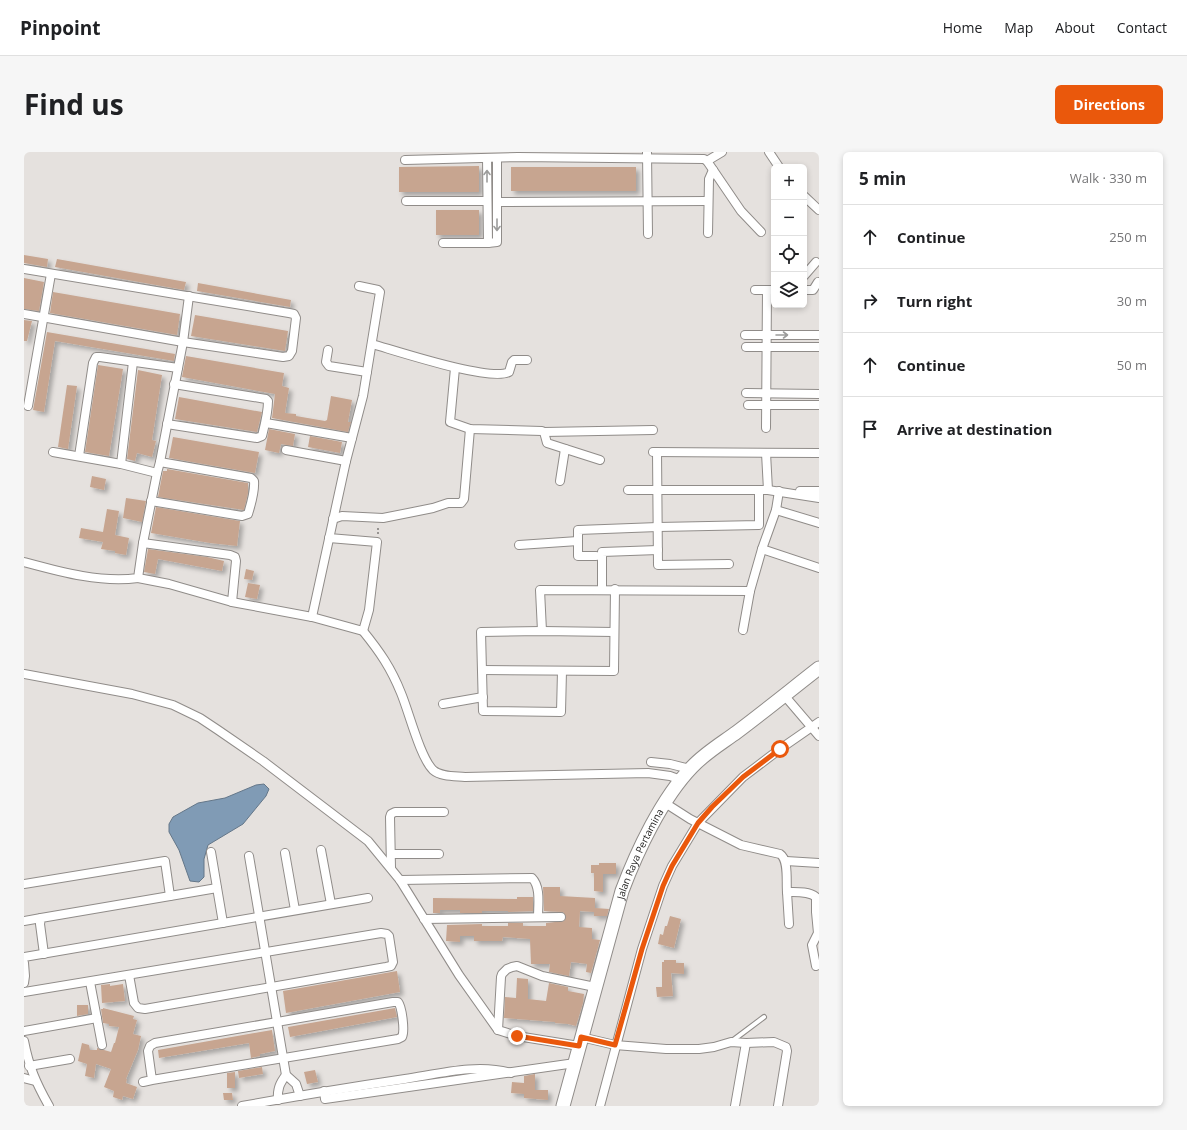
<!DOCTYPE html>
<html lang="en">
<head>
<meta charset="utf-8">
<style>
  :root { --surface:#fff; --page:#f6f6f6; --text:#202124; --muted:#757577; --line:#e0e0e0; --accent:#ea580c }
  body { margin:0; font-family:"Open Sans",sans-serif; background:var(--page); color:var(--text) }
  .controls { position:absolute; right:12px; top:12px; display:grid; overflow:hidden; border-radius:6px; box-shadow:0 2px 6px #0003 }
  .controls button { width:36px; height:36px; display:grid; place-items:center; padding:0; border:0; border-bottom:1px solid var(--line); background:var(--surface); color:var(--text); font:20px sans-serif }
  .stop { position:absolute; width:12px; height:12px; margin:-9px; border:3px solid #ea580c; border-radius:50%; background:#fff }
  .stop.end { background:#ea580c; border-color:#fff; box-shadow:0 1px 4px #0008 }
  .list { margin:0; padding:0; list-style:none }
  h2 { display:flex; justify-content:space-between; align-items:center; height:52px; margin:0; padding:0 16px; font-size:17px }
  h2 small { font-size:13px; font-weight:400; color:var(--muted) }
  .list li { display:grid; grid-template-columns:26px 1fr auto; gap:12px; align-items:center; box-sizing:border-box; height:64px; padding:0 16px; border-top:1px solid var(--line) }
  .list b { display:block; font-size:15px; white-space:nowrap }
  .list em { font-size:13px; font-style:normal; color:var(--muted) }
  .icon { flex:none; width:22px; height:22px; fill:none; stroke:currentColor; stroke-width:2; stroke-linecap:round; stroke-linejoin:round }
  .map { position:relative; flex:none; width:795px; height:954px; overflow:hidden; border-radius:6px }
  header { display:flex; align-items:center; gap:24px; box-sizing:border-box; height:56px; padding:0 20px; background:var(--surface); border-bottom:1px solid var(--line) }
  header strong { font-size:19px }
  nav { display:flex; gap:22px; margin-inline-start:auto; font-size:14px }
  .intro { display:flex; align-items:center; justify-content:space-between; box-sizing:border-box; height:96px; padding:0 24px }
  h1 { margin:0; font-size:28px }
  .button { padding:10px 18px; border-radius:6px; background:var(--accent); color:#fff; font-size:14px; font-weight:700 }
  main { display:flex; gap:24px; padding:0 24px }
  aside { flex:1; background:var(--surface); border-radius:6px; box-shadow:0 2px 6px #0003 }
  .map>svg:first-child { display:block }
  .water { fill:#809bb5; stroke:#647789 }
  .building { fill:#c7a590; filter:url(#shadow) }
  .lines { fill:none; stroke-linecap:round; stroke-linejoin:round }
  .service-casing { stroke:#908c89; stroke-width:6 }
  .minor-casing { stroke:#908c89; stroke-width:10 }
  .primary-casing { stroke:#908c89; stroke-width:15 }
  .path { stroke:#7d7b79; stroke-width:1.5; stroke-dasharray:2 2; stroke-linecap:butt }
  .service { stroke:#fff; stroke-width:4 }
  .minor { stroke:#fff; stroke-width:8 }
  .primary { stroke:#fff; stroke-width:13 }
  .oneway { stroke:#9c9c9b }
  .route { stroke:#ea580c; stroke-width:5 }
  .labels { text-anchor:middle; stroke-width:4; stroke-linejoin:round; paint-order:stroke }
  .street-label { font-size:10px; fill:#232221; stroke:#fff }
</style>
</head>
<body>
<header>
<strong>Pinpoint</strong>
<nav><a>Home</a><a>Map</a><a>About</a><a>Contact</a></nav>
</header>
<div class="intro"><h1>Find us</h1><a class="button">Directions</a></div>
<main>
<div class="map">
<svg width="795" height="954" viewBox="0 0 795 954">
  <defs>
    <filter id="shadow"><feDropShadow dx="3.5" dy="3.5" stdDeviation="2" flood-color="#0004"/></filter>
  </defs>
  <rect width="100%" height="100%" fill="#e5e1de"/>
  <polygon class="water" points="240,632 245,637 242,644 219,672 184,693 180,707 180,725 175,730 166,729 155,698 145,680 145,672 149,665 174,651 201,646 232,633"/>
  <g class="building">
    <polygon points="455,14 455,40 375,40 375,15"/>
    <rect x="487" y="15" width="125" height="24"/>
    <rect x="412" y="58" width="43" height="25"/>
    <polygon points="0,103 24,107 23,115 0,111"/>
    <polygon points="33,107 162,130 160,138 31,115"/>
    <polygon points="0,126 20,130 15,159 0,157"/>
    <polygon points="174,131 267,148 266,155 173,139"/>
    <polygon points="29,140 156,162 153,183 26,161"/>
    <polygon points="171,163 264,179 261,199 167,184"/>
    <polygon points="0,168 8,169 3,189 0,189"/>
    <polygon points="23,180 151,202 150,209 31,189 20,260 9,258"/>
    <polygon points="162,204 260,221 258,234 265,236 261,261 272,262 272,264 301,269 303,268 307,244 328,248 324,270 327,270 324,280 248,266 251,242 158,225"/>
    <polygon points="74,213 99,217 85,304 61,300"/>
    <polygon points="114,218 138,223 128,288 132,289 128,305 113,301 111,309 103,307"/>
    <polygon points="43,233 53,234 44,297 34,295"/>
    <polygon points="155,245 238,260 233,280 151,267"/>
    <polygon points="245,277 271,282 269,294 257,292 255,301 241,298"/>
    <polygon points="286,284 318,290 316,301 284,295"/>
    <polygon points="149,285 235,300 231,321 145,306"/>
    <polygon points="143,317 224,331 224,341 220,358 134,345 139,319 143,319"/>
    <polygon points="68,324 82,327 80,338 66,335"/>
    <polygon points="102,346 122,349 118,370 99,366"/>
    <polygon points="132,355 216,369 213,394 186,391 127,381"/>
    <polygon points="83,357 95,359 91,383 105,386 102,403 91,401 91,399 77,397 79,390 55,386 57,376 79,380"/>
    <polygon points="124,397 183,405 200,409 198,419 134,407 131,422 120,420"/>
    <polygon points="222,417 230,419 228,428 220,427"/>
    <polygon points="224,431 236,433 233,447 221,445"/>
    <polygon points="575,711 592,711 592,722 579,722 579,740 570,739 570,721 567,721 567,713 575,713"/>
    <polygon points="519,735 536,735 536,744 571,746 571,756 585,757 583,764 570,764 570,760 556,759 555,775 568,776 568,787 576,788 567,821 562,820 563,812 547,810 545,824 525,820 526,812 507,812 506,787 479,785 478,789 450,789 450,784 436,784 436,790 422,789 423,773 458,772 458,774 484,774 484,771 499,771 499,774 522,774 522,771 540,769 542,765 539,760 520,759"/>
    <polygon points="493,745 509,745 509,759 484,760 484,759 458,759 458,761 436,761 436,758 416,758 416,761 409,761 409,746 493,747"/>
    <polygon points="646,764 657,767 650,796 634,792 636,782 639,783 641,774 643,774"/>
    <polygon points="640,808 652,808 652,811 660,811 660,822 647,821 649,844 633,845 632,835 638,835 638,810 640,810"/>
    <polygon points="373,819 376,840 262,861 259,839"/>
    <polygon points="493,826 504,827 504,847 522,849 525,831 544,835 544,839 560,842 559,851 552,874 544,872 531,871 531,870 480,866 481,845 492,846"/>
    <polygon points="86,832 86,834 99,832 101,849 78,851 77,833"/>
    <polygon points="53,853 64,853 64,862 53,864"/>
    <polygon points="79,856 110,864 109,867 113,868 109,882 117,884 114,898 102,927 103,927 102,931 113,935 109,947 99,944 98,948 89,945 90,939 80,935 87,917 72,912 70,926 61,924 63,912 54,909 58,891 65,893 66,898 73,898 73,896 87,900 90,891 91,891 95,875 85,874 85,872 79,871 77,857 79,857"/>
    <polygon points="371,856 373,865 266,885 264,875"/>
    <polygon points="248,878 251,899 236,902 236,904 227,906 225,891 135,906 134,898"/>
    <polygon points="238,915 239,922 215,926 214,919"/>
    <polygon points="291,918 294,930 283,932 280,920"/>
    <polygon points="211,920 211,936 203,936 203,921"/>
    <polygon points="511,922 511,938 524,938 524,948 500,946 500,942 487,941 488,930 500,931 500,924"/>
    <polygon points="199,941 208,941 209,948 200,948"/>
  </g>
  <g class="lines">
    <defs>
      <polyline id="service" points="708,889 740,865"/>
      <g id="minor">
        <polyline points="745,0 755,15"/>
        <polyline points="623,1 624,82"/>
        <polyline points="463,6 464,91"/>
        <polyline points="381,8 494,5 680,7 683,9 717,59 737,80"/>
        <polyline points="683,9 698,0"/>
        <polyline points="780,44 795,58"/>
        <polyline points="382,49 463,49"/>
        <polyline points="473,50 684,49"/>
        <polyline points="684,81 685,27 689,18"/>
        <polyline points="419,91 464,91 473,90 473,6"/>
        <polyline points="0,117 265,161 270,162 272,166 268,199 265,204 259,205 159,190 0,162"/>
        <polyline points="780,124 792,110"/>
        <polyline points="731,138 750,138"/>
        <polyline points="780,138 789,138 794,130"/>
        <polyline points="721,183 795,183"/>
        <path d="M348,192C373,199 466,230 485,220L488,210L490,208H503"/>
        <polyline points="722,195 795,195"/>
        <polyline points="304,198 302,210 305,214 343,220"/>
        <polyline points="431,216 426,270 446,277 518,279 520,280 523,291 576,308"/>
        <polyline points="722,241 795,242"/>
        <polyline points="724,253 795,253"/>
        <polyline points="4,254 27,122"/>
        <polyline points="242,271 328,286"/>
        <path d="M143,272L233,286L238,284C241,272 244,261 244,249L242,247L150,232"/>
        <polyline points="742,276 743,138"/>
        <polyline points="520,280 629,278"/>
        <polyline points="262,298 322,309"/>
        <polyline points="29,300 97,312 133,321"/>
        <polyline points="629,300 795,301"/>
        <polyline points="633,300 634,413 705,412"/>
        <polyline points="742,301 744,338"/>
        <polyline points="55,304 69,211 72,205 76,205 154,216"/>
        <polyline points="97,312 109,210"/>
        <polyline points="536,329 541,297"/>
        <polyline points="604,338 744,338 795,346"/>
        <polyline points="776,339 795,339"/>
        <path d="M127,349L218,364L224,362C227,352 231,340 230,329L227,326L136,310"/>
        <polyline points="752,358 795,371"/>
        <polyline points="309,367 318,364 359,366 409,356 424,351 437,351 440,347 446,277"/>
        <polyline points="495,393 554,389"/>
        <polyline points="738,397 795,416"/>
        <polyline points="572,404 554,404 554,378 634,375 735,373 735,338"/>
        <path d="M0,410C37,420 76,431 114,426L119,391L133,321L136,310L159,190L165,144"/>
        <polyline points="114,426 145,432 208,450 212,409 211,405 206,403 119,391"/>
        <polyline points="578,438 578,400 634,398"/>
        <polyline points="208,450 288,465 339,479 345,458 353,390 305,386"/>
        <polyline points="288,465 322,309 339,244 356,140 354,138 335,134"/>
        <polyline points="719,478 726,439 738,397 752,358 755,339"/>
        <path d="M339,479C356,500 367,516 377,541C385,560 396,605 409,618C417,625 431,624 441,625L624,621L646,624L657,628"/>
        <polyline points="518,479 516,438 726,439"/>
        <polyline points="458,518 590,519 591,437"/>
        <polyline points="538,519 537,560 459,559 457,480 518,479 590,480"/>
        <polyline points="0,522 108,542 149,553 176,566 194,578 239,609 344,689 376,728 435,823 474,878 493,884 555,894"/>
        <polyline points="760,543 795,584"/>
        <polyline points="419,552 459,545"/>
        <polyline points="627,610 646,612 666,617"/>
        <path d="M641,651L666,667L717,693L756,702C765,708 762,729 763,740C772,740 785,739 792,745V760L794,781L788,793L792,814"/>
        <polyline points="297,698 307,752"/>
        <polyline points="187,700 199,771"/>
        <polyline points="261,701 271,758"/>
        <polyline points="368,702 415,702"/>
        <polyline points="225,704 262,923 272,932 276,944"/>
        <polyline points="762,709 795,711"/>
        <polyline points="367,716 366,665 367,662 371,660 420,660"/>
        <path d="M376,728L508,726C517,735 514,753 514,765"/>
        <polyline points="0,732 141,709 146,744"/>
        <polyline points="763,740 765,772"/>
        <polyline points="400,767 537,765"/>
        <polyline points="0,769 17,766"/>
        <polyline points="20,802 16,772 17,766 193,736"/>
        <polyline points="0,805 344,746"/>
        <polyline points="0,811 1,824 0,831"/>
        <polyline points="66,830 78,893"/>
        <polyline points="0,840 357,781 363,782 365,784 369,810 367,814 362,815 121,857 114,856 110,851 105,823"/>
        <polyline points="474,878 477,825 478,822 483,817 488,815 493,814 518,824 571,835"/>
        <polyline points="0,879 73,866"/>
        <polyline points="557,885 591,893 642,897 675,897 690,895 707,890 722,891 750,890 762,895 763,899 754,954"/>
        <path d="M0,889C5,915 12,931 25,954"/>
        <polyline points="5,914 46,907"/>
        <polyline points="0,926 11,929"/>
        <path d="M119,930L128,928L374,887L378,885C381,879 378,855 374,850H369L131,891L126,894L124,899L128,928"/>
        <polyline points="300,939 301,947 551,911"/>
        <path d="M254,948C253,937 256,931 262,923"/>
        <path d="M218,954C273,944 327,935 381,927C414,922 454,911 487,921"/>
        <polyline points="576,954 618,797 639,734 648,714 674,671 719,625 756,597 795,570"/>
        <polyline points="711,954 722,891"/>
      </g>
      <g id="primary">
        <path id="s1" d="M539,954L598,739C613,699 638,646 668,615C681,601 698,591 713,580C741,559 768,537 795,516"/>
      </g>
    </defs>
    <use href="#service" class="service-casing"/>
    <use href="#minor" class="minor-casing"/>
    <use href="#primary" class="primary-casing"/>
    <polyline class="path" points="354,382 354,374"/>
    <use href="#service" class="service"/>
    <use href="#minor" class="minor"/>
    <use href="#primary" class="primary"/>
  </g>
  <defs><path id="oneway-shaft" d="M-6 0H5M1.5-3L5.5 0L1.5 3" fill="none" stroke-width="1.6" stroke-linecap="round" stroke-linejoin="round"/></defs>
  <g class="oneway">
    <use href="#oneway-shaft" transform="translate(463 24) rotate(-90)"/>
    <use href="#oneway-shaft" transform="translate(473 73) rotate(90)"/>
    <use href="#oneway-shaft" transform="translate(758 183)"/>
  </g>
  <g class="lines">
    <polyline class="route" points="493,884 555,894 557,885 591,893 618,797 639,734 648,714 674,671 688,655 719,625 756,597"/>
  </g>
  <g class="labels">
    <g class="street-label">
      <text dy="4" stroke="none"><textPath href="#s1" startOffset="264">Jalan Raya Pertamina</textPath></text>
    </g>
  </g>
</svg>
<div class="controls">
<button>+</button>
<button>−</button>
<button><svg class="icon" aria-label="locate" viewBox="0 0 24 24"><circle cx="12" cy="12" r="6"/><path d="M12 2v4M12 18v4M2 12h4M18 12h4"/></svg></button>
<button><svg class="icon" aria-label="layers" viewBox="0 0 24 24"><path d="M12 4l9 5-9 5-9-5zM3 14l9 5 9-5"/></svg></button>
</div>
<div class="stop" style="left:756px;top:597px"></div>
<div class="stop end" style="left:493px;top:884px"></div>
</div>
<aside>
<h2>5 min<small>Walk · 330 m</small></h2>
<ul class="list">
<li><svg class="icon" aria-label="ahead" viewBox="0 0 24 24"><path d="M12 20V5M6 11l6-6 6 6"/></svg><div><b>Continue</b></div><em>250 m</em></li>
<li><svg class="icon" aria-label="right" viewBox="0 0 24 24"><path d="M7 20v-9h11M14 6l5 5-5 5"/></svg><div><b>Turn right</b></div><em>30 m</em></li>
<li><svg class="icon" aria-label="ahead" viewBox="0 0 24 24"><path d="M12 20V5M6 11l6-6 6 6"/></svg><div><b>Continue</b></div><em>50 m</em></li>
<li><svg class="icon" aria-label="arrive" viewBox="0 0 24 24"><path d="M6 21V4h12l-3 4 3 4H6"/></svg><div><b>Arrive at destination</b></div></li>
</ul>
</aside>
</main>
</body>
</html>
